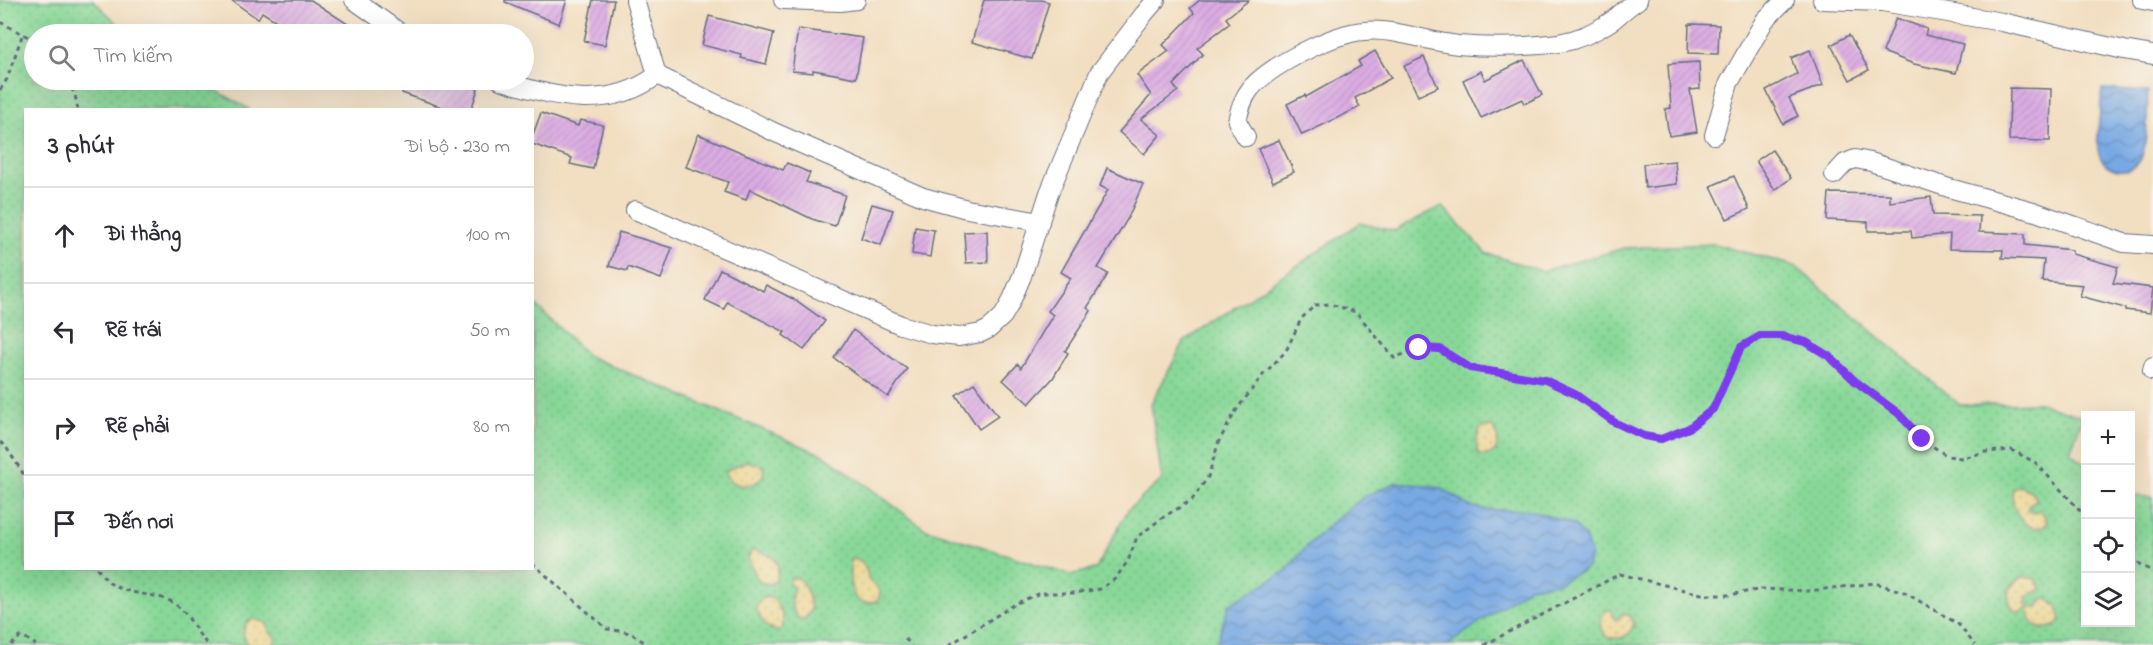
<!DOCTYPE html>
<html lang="vi">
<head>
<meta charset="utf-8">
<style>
  :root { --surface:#fff; --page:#f2f2f3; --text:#2b2b33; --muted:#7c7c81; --line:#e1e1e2 }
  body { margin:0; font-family:"Indie Flower",sans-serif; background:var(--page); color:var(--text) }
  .controls { position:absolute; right:18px; bottom:18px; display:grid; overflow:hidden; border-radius:0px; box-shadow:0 6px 24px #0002 }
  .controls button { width:54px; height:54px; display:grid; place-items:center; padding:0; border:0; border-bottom:2px solid var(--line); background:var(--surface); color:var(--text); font:30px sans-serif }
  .stop { position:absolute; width:18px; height:18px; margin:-14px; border:4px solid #7c3aed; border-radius:50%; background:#fff }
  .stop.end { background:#7c3aed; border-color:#fff; box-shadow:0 2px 6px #0008 }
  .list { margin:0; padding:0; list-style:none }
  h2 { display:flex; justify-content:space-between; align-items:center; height:78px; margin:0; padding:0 24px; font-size:26px }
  h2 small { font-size:20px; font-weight:400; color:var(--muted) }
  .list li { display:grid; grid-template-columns:39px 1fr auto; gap:18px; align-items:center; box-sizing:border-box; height:96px; padding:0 24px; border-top:2px solid var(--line) }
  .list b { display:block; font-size:22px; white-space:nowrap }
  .list em { font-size:20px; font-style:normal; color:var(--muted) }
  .icon { flex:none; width:33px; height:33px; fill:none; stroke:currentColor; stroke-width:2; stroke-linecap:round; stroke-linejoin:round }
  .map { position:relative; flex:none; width:2153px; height:645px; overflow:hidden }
  .search { position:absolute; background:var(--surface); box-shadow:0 6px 24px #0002; left:24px; top:24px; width:510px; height:66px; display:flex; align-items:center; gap:15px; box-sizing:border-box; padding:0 21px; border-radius:33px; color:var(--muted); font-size:22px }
  .panel { position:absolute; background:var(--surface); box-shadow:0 6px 24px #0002; left:24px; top:108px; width:510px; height:462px; border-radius:0px }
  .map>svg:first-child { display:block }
  .grass { fill:url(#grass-dots); stroke:#52847b; stroke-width:1.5 }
  .sand { fill:url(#sand-dots); stroke:#84847e; stroke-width:1.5 }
  .water { fill:url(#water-waves); stroke:#4a6ca0; stroke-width:1.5 }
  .building { fill:url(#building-hatch) }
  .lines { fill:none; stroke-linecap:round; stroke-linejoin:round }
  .street-casing { stroke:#666c80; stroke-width:20 }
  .path { stroke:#666c80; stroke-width:3; stroke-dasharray:4.5 4.5; stroke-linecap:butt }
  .street { stroke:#fff; stroke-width:18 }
  .route { stroke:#7c3aed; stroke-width:8 }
</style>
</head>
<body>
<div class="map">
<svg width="2153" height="645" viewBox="0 0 2153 645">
  <defs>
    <pattern id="grass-dots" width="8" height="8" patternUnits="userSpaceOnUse" patternTransform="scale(1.5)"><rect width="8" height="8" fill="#88d898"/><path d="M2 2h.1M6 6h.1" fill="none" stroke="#75ba85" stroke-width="1.8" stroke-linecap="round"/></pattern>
    <pattern id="sand-dots" width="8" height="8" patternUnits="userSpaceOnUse" patternTransform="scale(1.5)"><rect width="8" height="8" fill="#eeda9e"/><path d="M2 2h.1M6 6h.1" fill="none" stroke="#ccbb8a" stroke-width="1.8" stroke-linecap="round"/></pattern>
    <pattern id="water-waves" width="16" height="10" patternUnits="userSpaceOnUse" patternTransform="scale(1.5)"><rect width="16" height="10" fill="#78a9e3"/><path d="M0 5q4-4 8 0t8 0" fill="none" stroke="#628abb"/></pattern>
    <pattern id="building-hatch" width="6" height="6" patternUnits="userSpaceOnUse" patternTransform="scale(1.5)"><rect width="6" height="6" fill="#dbace3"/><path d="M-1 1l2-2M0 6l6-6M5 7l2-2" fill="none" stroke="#bb94c5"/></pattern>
  </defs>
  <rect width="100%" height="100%" fill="#f7f3e8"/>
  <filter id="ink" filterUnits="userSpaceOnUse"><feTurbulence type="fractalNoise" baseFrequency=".0167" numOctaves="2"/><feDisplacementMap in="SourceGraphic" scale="12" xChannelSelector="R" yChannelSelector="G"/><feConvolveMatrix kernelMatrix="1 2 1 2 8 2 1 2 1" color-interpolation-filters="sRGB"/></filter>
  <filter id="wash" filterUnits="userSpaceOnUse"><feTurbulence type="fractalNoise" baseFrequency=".008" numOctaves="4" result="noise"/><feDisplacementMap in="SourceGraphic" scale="24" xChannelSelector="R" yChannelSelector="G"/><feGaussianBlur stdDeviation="1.35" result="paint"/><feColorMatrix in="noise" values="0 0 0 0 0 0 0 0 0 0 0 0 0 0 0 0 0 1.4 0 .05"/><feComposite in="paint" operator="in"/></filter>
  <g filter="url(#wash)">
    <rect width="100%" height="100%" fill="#f2dec0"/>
    <polygon class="grass" points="0,0 93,0 128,34 34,34 34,80 198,80 249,109 26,110 26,568 532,568 533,302 588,356 826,456 924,528 1070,575 1096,569 1128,510 1162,480 1151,404 1184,342 1360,223 1394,231 1442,206 1486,253 1542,271 1625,248 1714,244 1795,266 1960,405 2040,403 2083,417 2070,452 2085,463 2086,622 2130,622 2131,496 2153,497 2153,645 0,645"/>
    <g class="sand">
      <path d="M1482,427H1492C1499,435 1499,442 1495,452L1485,456L1478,454C1475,443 1476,436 1482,427Z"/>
      <path d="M747,461L763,466C768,483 743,491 731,481C728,479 727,476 725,473L727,470Z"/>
      <path d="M2020,486L2031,491L2037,500L2029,504L2027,510L2033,513L2039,510L2045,516L2047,523C2031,540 2008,510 2013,489Z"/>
      <path d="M752,550C771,554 783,559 776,581L770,584L759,582L748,558Z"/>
      <path d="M851,558C865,559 866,571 870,582L875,584L880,593L878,600C849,614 848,577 851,558Z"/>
      <path d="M797,577C806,585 810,598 811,610L805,619L798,618C790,607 790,600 794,587L789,584L791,578Z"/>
      <path d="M2022,577L2034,578L2042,589L2029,595L2025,603L2030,608L2038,607L2042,600L2048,599L2057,607L2061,619L2056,626L2042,629C2034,625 2029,621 2029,611L2026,608L2022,612L2014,611C2005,595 2006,587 2022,577Z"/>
      <path d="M766,597L774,599C780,610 788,619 780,631C764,630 762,621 756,608L760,600Z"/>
      <path d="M1611,609L1614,619L1620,618L1622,613L1630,616L1634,623C1630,638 1619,641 1605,636C1601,626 1599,621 1605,611Z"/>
      <polygon points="253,619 267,623 269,632 275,636 275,645 248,645 243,634 246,623"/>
    </g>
    <g class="water">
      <path d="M2102,89L2148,92C2147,110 2148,136 2143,153C2137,178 2102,175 2098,150C2096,133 2101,107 2102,89Z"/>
      <polygon points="1397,482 1441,488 1469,506 1488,510 1530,510 1573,524 1585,537 1591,555 1586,569 1557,583 1529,587 1448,645 1216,645 1229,605 1286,571 1307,546 1331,523 1365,496"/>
    </g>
    <g id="blocks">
      <g class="building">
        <polygon points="231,0 311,0 363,34 297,34 262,12 258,19"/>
        <polygon points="505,0 567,0 559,24 505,2"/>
        <polygon points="593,0 614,0 605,45 584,41"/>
        <polygon points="984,0 1041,0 1049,2 1032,59 972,42"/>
        <polygon points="1200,0 1249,0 1226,18 1230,23 1197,48 1203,54 1173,85 1178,91 1141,119 1160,135 1144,154 1119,132 1151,95 1137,75 1169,51 1163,45 1194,13 1190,8"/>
        <polygon points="709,16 774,33 766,64 741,58 742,55 702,45"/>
        <polygon points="1896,18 1927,29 1925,35 1963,44 1956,73 1914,64 1883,52"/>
        <polygon points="1689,24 1719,25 1718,54 1688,53"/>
        <polygon points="798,29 863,38 856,78 813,70 813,73 792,71"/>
        <polygon points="1849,35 1869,70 1850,80 1831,45"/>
        <polygon points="1810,50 1823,85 1789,98 1798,116 1783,124 1766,90 1797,74 1791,58"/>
        <polygon points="1375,51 1391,78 1355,98 1360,107 1302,135 1287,104 1305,95 1306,97 1361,66 1358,61"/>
        <polygon points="1424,57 1438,87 1418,96 1404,66"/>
        <polygon points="1524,60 1542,95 1524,104 1522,99 1481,118 1463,80 1481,71 1485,80"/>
        <polygon points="1699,62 1700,89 1690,90 1697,132 1669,136 1665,109 1671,108 1668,64"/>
        <polygon points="407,80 450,80 478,89 471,110 450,110 402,93"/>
        <polygon points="2010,88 2051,89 2050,141 2009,140"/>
        <polygon points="541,113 578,126 580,120 603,125 593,169 570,164 572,158 532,144 532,137"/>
        <polygon points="698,134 783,170 787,163 810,173 806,182 845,195 835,226 812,219 750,189 746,200 724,192 728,182 686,167"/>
        <polygon points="1279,140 1294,172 1273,182 1258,149"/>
        <polygon points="1772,150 1791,178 1775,190 1756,161"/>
        <polygon points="1675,161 1677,184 1645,188 1643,164"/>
        <polygon points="1107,168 1143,184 1128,218 1098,268 1108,274 1087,308 1091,311 1065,351 1068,353 1053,378 1029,404 1003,380 1018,364 1021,368 1053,315 1048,311 1071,278 1061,272 1108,190 1100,186"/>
        <polygon points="1734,176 1749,209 1727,219 1711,186"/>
        <polygon points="1829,193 1890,194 1890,202 1931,197 1933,215 1980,216 1979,232 2025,234 2025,245 2072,250 2072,254 2118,267 2113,283 2153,288 2150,313 2125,310 2125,308 2080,296 2083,285 2042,281 2044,260 2002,258 2003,250 1949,249 1950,234 1912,238 1911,231 1868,231 1868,222 1827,220"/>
        <polygon points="872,204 893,210 881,245 861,238"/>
        <polygon points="915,227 934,230 930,257 912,254"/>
        <polygon points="987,231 988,262 966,263 964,232"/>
        <polygon points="619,232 672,248 661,279 628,267 627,271 609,266"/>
        <polygon points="720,269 763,291 766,285 797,301 825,321 804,350 783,335 785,332 727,302 724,309 705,300"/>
        <polygon points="853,330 907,369 888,397 834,358"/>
        <polygon points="974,383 998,416 979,429 956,395"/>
      </g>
    </g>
  </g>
  <g filter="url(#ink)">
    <use href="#blocks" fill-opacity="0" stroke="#666c80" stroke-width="1.5"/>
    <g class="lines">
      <defs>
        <g id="street">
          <polyline points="354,0 402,34"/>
          <polyline points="783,0 840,2 856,0"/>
          <polyline points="1822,0 1882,2 2002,22 2124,50 2153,55"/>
          <polyline points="2142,0 2153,2"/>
          <polyline points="657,75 776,133 923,197 967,209 1040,222"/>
          <path d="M500,80C552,97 609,112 657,75L635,0"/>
          <polyline points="1714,135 1729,83 1765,20 1785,0"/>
          <path d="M1246,137L1237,121C1240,108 1243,98 1251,88C1271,65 1334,33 1364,31C1395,28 1427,42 1458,45C1490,48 1527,47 1559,43C1578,40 1597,31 1613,20C1621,13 1629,6 1638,0"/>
          <polyline points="1834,175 1845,163 1855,159 1871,162 1949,188 2033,211 2124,243 2153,245"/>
          <polyline points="635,210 901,325 932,334 959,337 981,333 989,329 1003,316 1010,304 1022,276 1049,193 1099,73 1144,14 1156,0"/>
          <polyline points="2152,371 2153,366"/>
        </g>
      </defs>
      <use href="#street" class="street-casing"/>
      <g class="path">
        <polyline points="0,22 34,40"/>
        <polyline points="67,80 75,95 78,110"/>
        <polyline points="0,90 7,79 23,33"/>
        <polyline points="0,442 6,447 26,478"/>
        <polyline points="2130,558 2142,567 2153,570"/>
        <polyline points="532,563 607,629 631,633 648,645"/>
        <path d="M97,568C102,574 107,582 113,585C130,595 151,593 168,600C190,611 193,630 208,645"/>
        <polyline points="905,639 912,645"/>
        <polyline points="11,645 20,637 24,637 36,645"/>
        <polyline points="949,645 1017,603 1040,593 1074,593 1100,589 1115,579 1128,561 1137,537 1165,516 1192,500 1208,477 1219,441 1237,409 1263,375 1286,351 1301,319 1315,305 1330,304 1356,312 1394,358 1419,348 1440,349 1470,368 1545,380 1575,394 1614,422 1644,436 1661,439 1689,428 1713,409 1741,347 1760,336 1781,336 1806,342 1830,357 1855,381 1898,413 1922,439 1947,456 1962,458 1985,452 2012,450 2036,463 2086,517"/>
        <polyline points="1484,645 1620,574 1705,595 1729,595 1763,589 1808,591 1875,583 1904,592 1958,624 1975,645"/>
      </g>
      <use href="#street" class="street"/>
    </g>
  </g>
  <g class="lines" filter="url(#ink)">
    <polyline class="route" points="1419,348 1440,349 1470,368 1545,380 1575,394 1614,422 1644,436 1661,439 1689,428 1713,409 1741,347 1760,336 1781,336 1806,342 1830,357 1855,381 1898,413 1922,439"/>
  </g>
</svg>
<div class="controls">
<button>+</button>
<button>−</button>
<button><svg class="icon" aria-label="locate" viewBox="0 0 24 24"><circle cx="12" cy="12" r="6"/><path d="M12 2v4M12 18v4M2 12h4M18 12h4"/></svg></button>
<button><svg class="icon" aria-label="layers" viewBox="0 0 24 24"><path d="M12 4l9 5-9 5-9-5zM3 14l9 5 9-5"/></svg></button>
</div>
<div class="stop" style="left:1419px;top:348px"></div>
<div class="stop end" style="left:1922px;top:439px"></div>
<div class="search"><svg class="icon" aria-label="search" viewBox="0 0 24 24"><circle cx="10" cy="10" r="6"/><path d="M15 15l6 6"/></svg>Tìm kiếm</div>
<section class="panel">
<h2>3 phút<small>Đi bộ · 230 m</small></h2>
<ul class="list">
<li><svg class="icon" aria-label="ahead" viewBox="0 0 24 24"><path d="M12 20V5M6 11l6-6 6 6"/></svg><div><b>Đi thẳng</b></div><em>100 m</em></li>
<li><svg class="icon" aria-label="left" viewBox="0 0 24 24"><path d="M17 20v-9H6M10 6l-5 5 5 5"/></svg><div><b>Rẽ trái</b></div><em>50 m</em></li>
<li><svg class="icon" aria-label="right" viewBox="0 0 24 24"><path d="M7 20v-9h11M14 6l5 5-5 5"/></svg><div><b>Rẽ phải</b></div><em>80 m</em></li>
<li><svg class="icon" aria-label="arrive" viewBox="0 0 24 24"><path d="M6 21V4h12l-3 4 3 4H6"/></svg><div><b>Đến nơi</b></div></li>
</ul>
</section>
</div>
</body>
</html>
